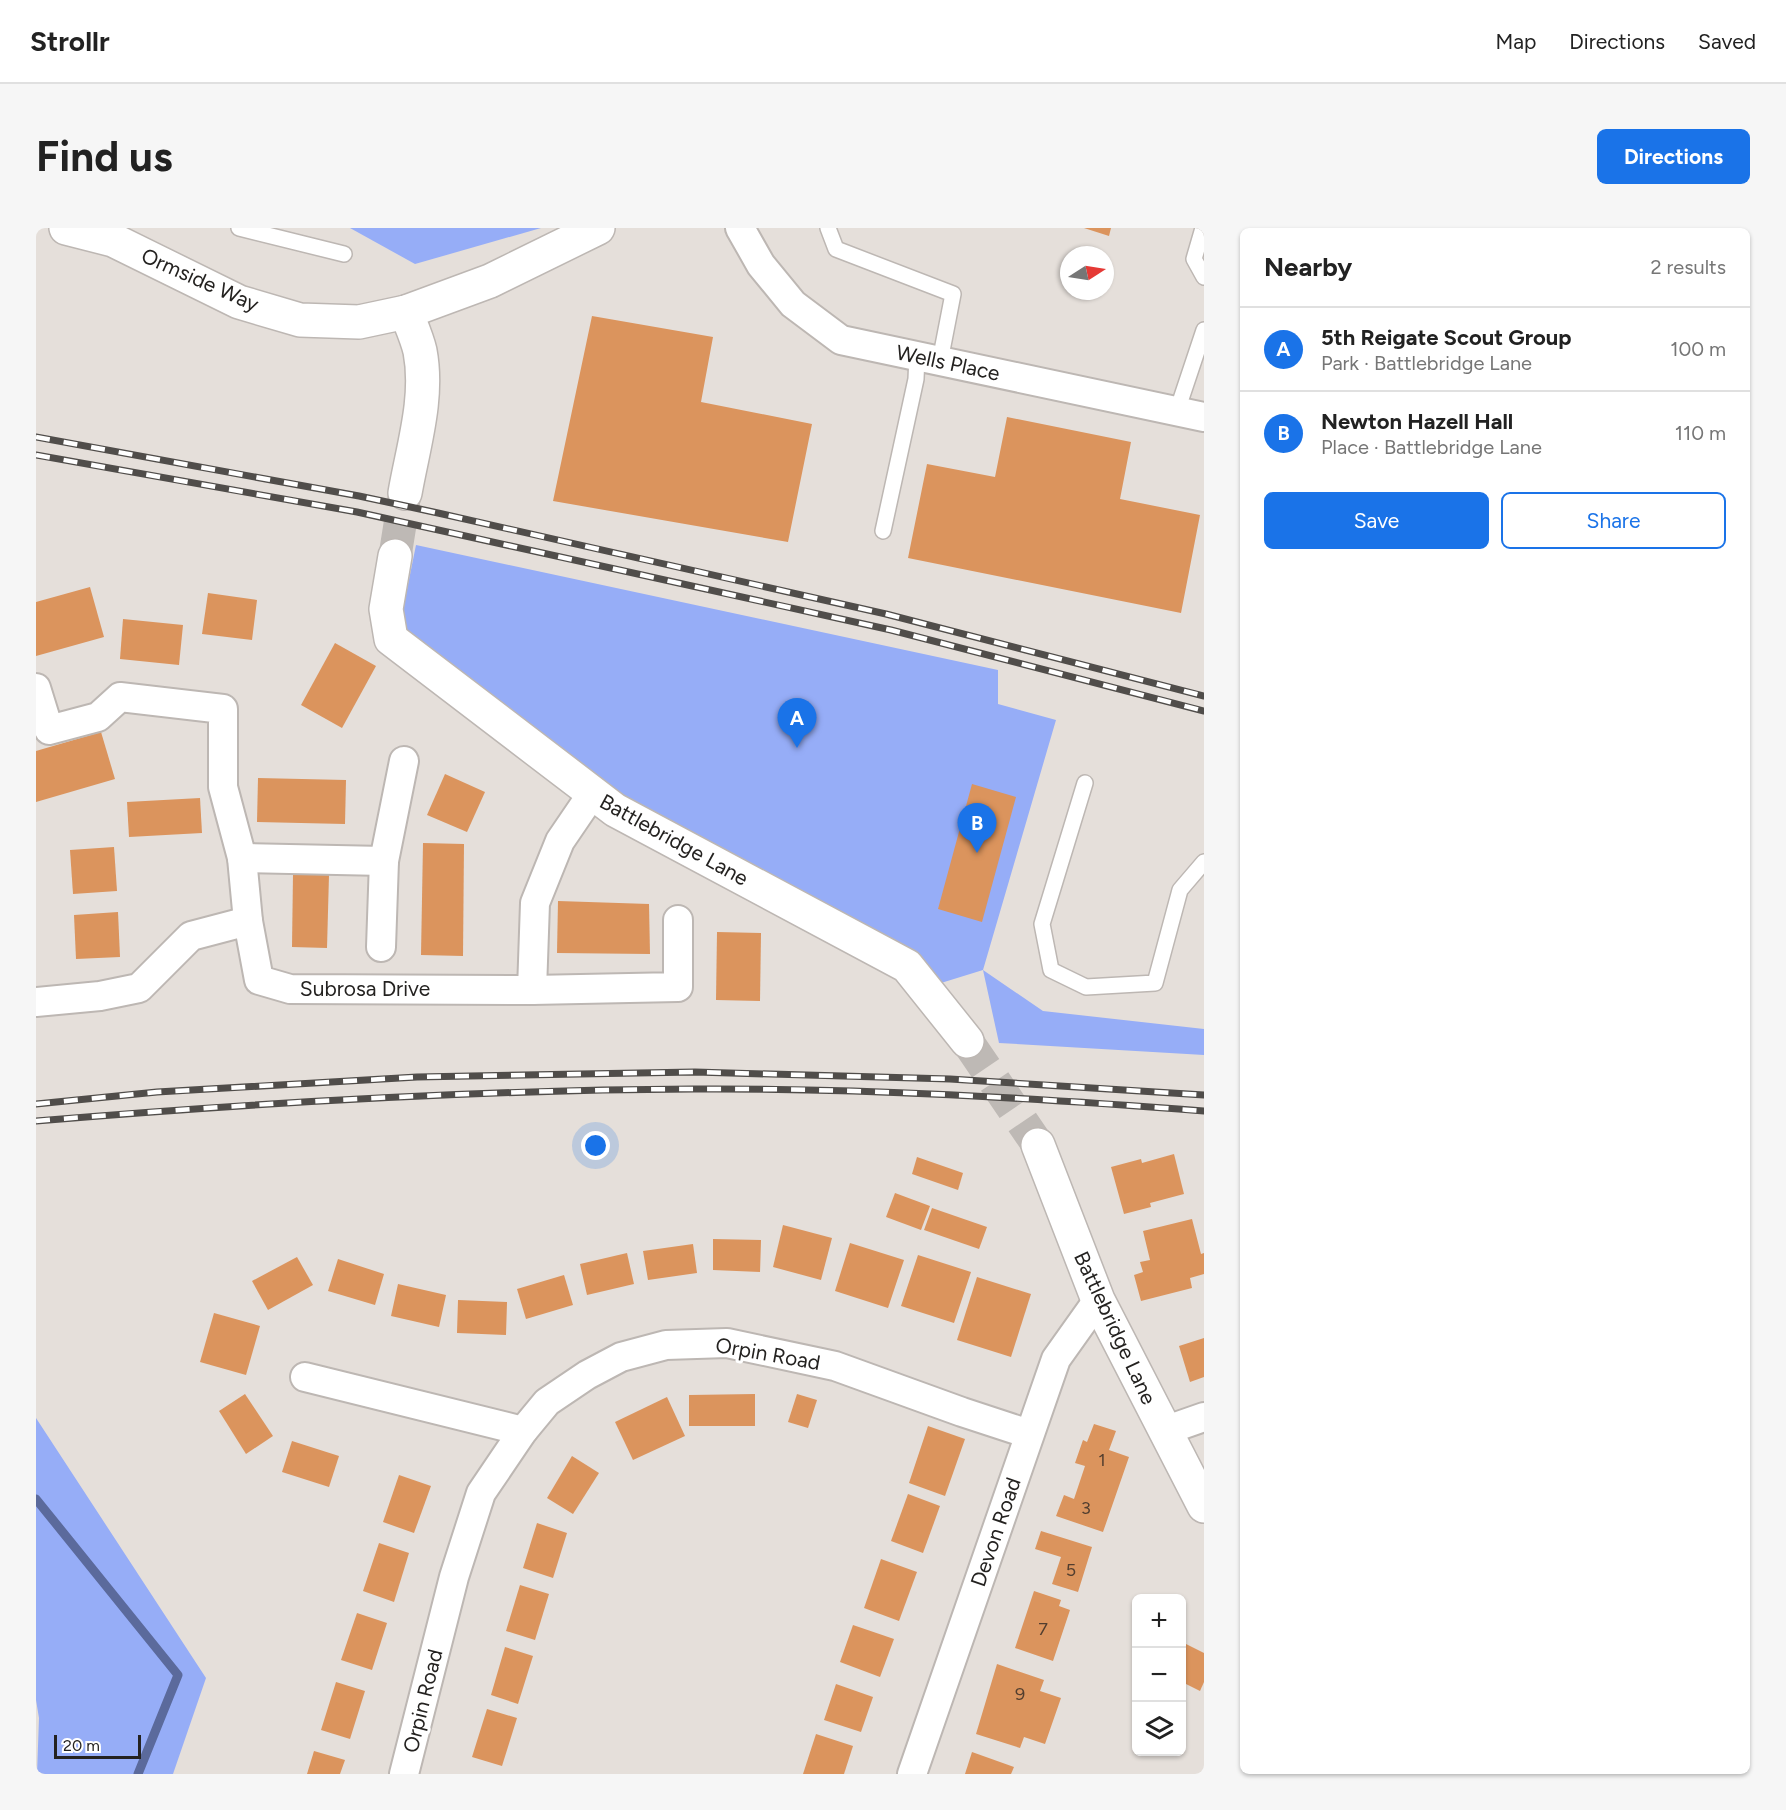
<!DOCTYPE html>
<html lang="en">
<head>
<meta charset="utf-8">
<style>
  :root { --surface:#fff; --page:#f6f6f6; --text:#222; --muted:#767676; --line:#e0e0e0; --accent:#1a73e8 }
  body { margin:0; font-family:Figtree,sans-serif; background:var(--page); color:var(--text) }
  .controls { position:absolute; right:18px; bottom:18px; display:grid; overflow:hidden; border-radius:9px; box-shadow:0 2px 4px #0004 }
  .controls button { width:54px; height:54px; display:grid; place-items:center; padding:0; border:0; border-bottom:2px solid var(--line); background:var(--surface); color:var(--text); font:30px sans-serif }
  .compass { position:absolute; left:1024px; top:18px; width:54px; height:54px; border-radius:50%; background:var(--surface); box-shadow:0 2px 4px #0004; rotate:78deg }
  .scale { position:absolute; left:18px; bottom:15px; width:87px; box-sizing:border-box; padding-left:6px; border:3px solid #242220; border-top:0; font-size:16px; line-height:21px; white-space:nowrap; color:#242220; -webkit-text-stroke:4px #fff; paint-order:stroke }
  .you { position:absolute; left:560px; top:918px; width:21px; height:21px; margin:-15px; border:4px solid #fff; border-radius:50%; background:#1a73e8; box-shadow:0 0 0 9px #1a73e833 }
  .badge { display:grid; place-items:center; width:39px; height:39px; border-radius:50%; background:var(--accent); color:#fff; font-size:20px; font-weight:700 }
  .pin { position:absolute; translate:-50% -50px; filter:drop-shadow(0 2px 3px #0008) }
  .pin::after { content:''; position:absolute; top:32px; width:21px; height:18px; background:inherit; clip-path:polygon(0 0,100% 0,50% 100%) }
  .list { margin:0; padding:0; list-style:none }
  h2 { display:flex; justify-content:space-between; align-items:center; height:78px; margin:0; padding:0 24px; font-size:26px }
  h2 small { font-size:20px; font-weight:400; color:var(--muted) }
  .list li { display:grid; grid-template-columns:39px 1fr auto; gap:18px; align-items:center; box-sizing:border-box; height:84px; padding:0 24px; border-top:2px solid var(--line) }
  .list b { display:block; font-size:22px; white-space:nowrap }
  .list p { margin:0; font-size:20px; white-space:nowrap; color:var(--muted) }
  .list em { font-size:20px; font-style:normal; color:var(--muted) }
  .actions { display:flex; gap:12px; padding:18px 24px }
  .actions a { flex:1; padding:14px 0; border:2px solid var(--accent); border-radius:9px; text-align:center; font-size:21px; color:var(--accent) }
  .actions .main { background:var(--accent); color:#fff }
  .icon { flex:none; width:33px; height:33px; fill:none; stroke:currentColor; stroke-width:2; stroke-linecap:round; stroke-linejoin:round }
  .map { position:relative; flex:none; width:1168px; height:1546px; overflow:hidden; border-radius:9px }
  header { display:flex; align-items:center; gap:36px; box-sizing:border-box; height:84px; padding:0 30px; background:var(--surface); border-bottom:2px solid var(--line) }
  header strong { font-size:28px }
  nav { display:flex; gap:33px; margin-inline-start:auto; font-size:21px }
  .intro { display:flex; align-items:center; justify-content:space-between; box-sizing:border-box; height:144px; padding:0 36px }
  h1 { margin:0; font-size:42px }
  .button { padding:15px 27px; border-radius:9px; background:var(--accent); color:#fff; font-size:21px; font-weight:700 }
  main { display:flex; gap:36px; padding:0 36px }
  aside { flex:1; background:var(--surface); border-radius:9px; box-shadow:0 2px 4px #0004 }
  .map>svg:first-child { display:block }
  .green { fill:#96adf7 }
  .lines { fill:none; stroke-linecap:round; stroke-linejoin:round }
  .stream { stroke:#5b6a9c; stroke-width:9 }
  .building { fill:#db945d }
  .secondary-tunnel { stroke:#beb9b5; stroke-width:33; stroke-dasharray:33 16; stroke-linecap:butt }
  .lane-casing { stroke:#bdb7b3; stroke-width:18 }
  .street-casing { stroke:#bdb7b3; stroke-width:32 }
  .secondary-casing { stroke:#bdb7b3; stroke-width:36 }
  .lane { stroke:#fff; stroke-width:15 }
  .street { stroke:#fff; stroke-width:28 }
  .secondary { stroke:#fff; stroke-width:33 }
  .rail-casing { stroke:#504d4a; stroke-width:7 }
  .rail { stroke:#fff; stroke-width:4.5; stroke-dasharray:14; stroke-linecap:butt }
  .labels { text-anchor:middle; stroke-width:6; stroke-linejoin:round; paint-order:stroke }
  .number-label { font-size:18px; fill:#523e2f }
  .street-label { font-size:21px; fill:#242220; stroke:#fff }
</style>
</head>
<body>
<header>
<strong>Strollr</strong>
<nav><a>Map</a><a>Directions</a><a>Saved</a></nav>
</header>
<div class="intro"><h1>Find us</h1><a class="button">Directions</a></div>
<main>
<div class="map">
<svg width="1168" height="1546" viewBox="0 0 1168 1546">
  <rect width="100%" height="100%" fill="#e5dfda"/>
  <g class="green">
    <polygon points="314,0 505,0 379,36"/>
    <polygon points="380,317 962,442 962,476 1020,492 947,742 1007,783 1168,801 1168,827 963,815 947,742 905,755 543,547 364,396"/>
    <polygon points="0,1190 170,1450 137,1546 1,1546 3,1490 0,1472"/>
  </g>
  <g class="lines">
    <polyline class="stream" points="0,1271 142,1447 102,1546"/>
  </g>
  <g class="building">
    <polygon points="1048,0 1075,0 1073,8"/>
    <polygon points="556,88 677,109 665,174 776,196 752,314 517,273"/>
    <polygon points="971,189 1095,214 1084,271 1164,287 1145,385 872,330 891,236 959,249"/>
    <polygon points="54,359 68,409 0,428 0,374"/>
    <polygon points="172,365 221,372 216,412 166,406"/>
    <polygon points="87,391 147,397 143,437 84,431"/>
    <polygon points="299,415 340,438 306,500 265,477"/>
    <polygon points="65,504 79,551 0,574 0,523"/>
    <polygon points="409,546 449,564 431,604 391,587"/>
    <polygon points="222,550 310,552 309,596 221,594"/>
    <polygon points="936,556 980,569 946,694 902,681"/>
    <polygon points="164,570 166,605 93,609 91,574"/>
    <polygon points="387,615 428,616 427,728 385,727"/>
    <polygon points="78,619 81,663 37,666 34,622"/>
    <polygon points="257,646 293,647 291,720 256,719"/>
    <polygon points="522,673 613,676 614,726 521,725"/>
    <polygon points="82,684 84,729 40,731 38,687"/>
    <polygon points="681,704 725,705 724,773 680,772"/>
    <polygon points="1138,926 1148,966 1114,975 1115,979 1088,986 1075,939 1105,931 1106,935"/>
    <polygon points="881,929 927,945 922,962 876,946"/>
    <polygon points="859,965 894,978 885,1002 850,989"/>
    <polygon points="896,980 951,999 943,1021 888,1002"/>
    <polygon points="1156,991 1165,1026 1168,1025 1168,1046 1154,1050 1156,1060 1105,1073 1098,1047 1107,1044 1104,1034 1114,1032 1107,1003"/>
    <polygon points="747,997 796,1010 785,1052 737,1039"/>
    <polygon points="677,1011 725,1012 724,1044 677,1042"/>
    <polygon points="814,1015 868,1032 852,1080 799,1063"/>
    <polygon points="657,1016 661,1045 612,1052 607,1023"/>
    <polygon points="591,1025 598,1056 551,1067 544,1036"/>
    <polygon points="882,1027 935,1044 918,1095 865,1078"/>
    <polygon points="261,1029 277,1057 232,1082 216,1053"/>
    <polygon points="302,1031 348,1046 339,1077 292,1063"/>
    <polygon points="528,1047 537,1077 490,1091 481,1061"/>
    <polygon points="941,1049 995,1066 975,1129 921,1112"/>
    <polygon points="362,1056 410,1067 403,1099 355,1088"/>
    <polygon points="422,1072 471,1074 470,1107 421,1105"/>
    <polygon points="178,1085 224,1098 210,1147 164,1134"/>
    <polygon points="1168,1110 1168,1149 1154,1154 1143,1118"/>
    <polygon points="209,1166 237,1208 210,1226 183,1183"/>
    <polygon points="719,1166 719,1198 653,1198 653,1167"/>
    <polygon points="761,1166 781,1172 772,1200 752,1194"/>
    <polygon points="631,1169 649,1208 597,1232 579,1194"/>
    <polygon points="1058,1196 1080,1203 1073,1222 1093,1229 1067,1304 1020,1288 1028,1267 1038,1271 1049,1238 1039,1235 1047,1212 1051,1214"/>
    <polygon points="892,1198 929,1211 909,1268 873,1255"/>
    <polygon points="256,1213 303,1228 293,1259 246,1244"/>
    <polygon points="536,1228 563,1245 537,1286 511,1270"/>
    <polygon points="363,1247 395,1258 378,1305 347,1294"/>
    <polygon points="872,1266 904,1278 887,1325 855,1313"/>
    <polygon points="501,1295 531,1305 517,1350 487,1340"/>
    <polygon points="1005,1303 1056,1319 1042,1364 1016,1356 1025,1329 999,1321"/>
    <polygon points="343,1315 373,1325 358,1374 327,1363"/>
    <polygon points="845,1331 881,1344 863,1393 828,1380"/>
    <polygon points="484,1357 513,1366 499,1412 470,1403"/>
    <polygon points="998,1363 1025,1372 1023,1378 1034,1382 1017,1433 979,1420"/>
    <polygon points="321,1385 351,1395 336,1442 305,1432"/>
    <polygon points="817,1397 858,1411 844,1449 804,1434"/>
    <polygon points="1146,1414 1168,1425 1168,1454 1164,1463 1146,1454"/>
    <polygon points="469,1419 497,1428 482,1476 455,1467"/>
    <polygon points="961,1436 1008,1452 1004,1463 1025,1470 1009,1516 988,1509 984,1520 940,1506"/>
    <polygon points="300,1454 329,1463 314,1511 285,1502"/>
    <polygon points="800,1456 837,1469 825,1504 788,1492"/>
    <polygon points="451,1481 481,1490 466,1538 436,1529"/>
    <polygon points="780,1506 817,1518 808,1546 767,1546"/>
    <polygon points="278,1523 309,1532 304,1546 271,1546"/>
    <polygon points="936,1524 978,1539 975,1546 929,1546"/>
  </g>
  <g class="lines">
    <g class="secondary-tunnel">
      <polyline points="359,328 369,265"/>
      <polyline points="931,813 1002,917"/>
    </g>
    <defs>
      <g id="lane">
        <polyline points="203,0 308,26"/>
        <polyline points="792,0 800,21 917,66 904,133"/>
        <polyline points="1167,0 1158,31 1168,49"/>
        <polyline points="1141,183 1168,102"/>
        <polyline points="847,303 880,151 881,128"/>
        <polyline points="1049,555 1006,696 1015,742 1050,759 1119,755 1144,662 1168,634"/>
      </g>
      <g id="street">
        <polyline points="704,0 725,37 757,76 805,112 1168,189"/>
        <polyline points="0,460 13,502 62,489 84,469 187,481 187,559 206,630 212,693 223,752 254,761 496,762 499,675 524,613 556,566"/>
        <polyline points="206,630 348,633"/>
        <polyline points="345,719 348,633 368,533"/>
        <polyline points="496,762 642,759 642,692"/>
        <polyline points="0,774 64,768 103,760 155,708 212,693"/>
        <polyline points="269,1149 487,1203"/>
        <polyline points="1128,1203 1168,1189"/>
        <polyline points="368,1546 418,1349 445,1265 487,1203 511,1174 551,1147 585,1129 630,1117 691,1115 799,1138 926,1184 993,1206"/>
        <polyline points="876,1546 1020,1131 1062,1072"/>
      </g>
      <g id="secondary">
        <polyline points="30,0 77,12 203,74 264,92 323,94 370,84 454,53 562,0"/>
        <path d="M369,265C377,219 393,170 384,123C381,110 375,97 370,84"/>
        <polyline points="359,328 350,381 355,411 579,582 871,738 931,813"/>
        <polyline points="1002,917 1062,1072 1168,1278"/>
      </g>
    </defs>
    <use href="#lane" class="lane-casing"/>
    <use href="#street" class="street-casing"/>
    <use href="#secondary" class="secondary-casing"/>
    <use href="#lane" class="lane"/>
    <use href="#street" class="street"/>
    <use href="#secondary" class="secondary"/>
    <defs>
      <g id="rail">
        <polyline points="0,209 323,268 402,285 850,386 1168,468"/>
        <polyline points="0,227 321,284 855,402 1168,483"/>
        <polyline points="0,876 121,864 381,849 659,844 914,851 1168,867"/>
        <path d="M0,893C218,875 438,862 657,861C828,860 998,870 1168,883"/>
      </g>
    </defs>
    <use href="#rail" class="rail-casing"/>
    <use href="#rail" class="rail"/>
  </g>
  <g class="labels">
    <g class="number-label">
      <text x="1066" y="1238">1</text>
      <text x="1050" y="1286">3</text>
      <text x="1035" y="1348">5</text>
      <text x="1007" y="1407">7</text>
      <text x="984" y="1472">9</text>
    </g>
    <g class="street-label">
      <text transform="translate(164 52) rotate(24)" y="7">Ormside Way</text>
      <text transform="translate(912 135) rotate(12)" y="7">Wells Place</text>
      <text transform="translate(638 612) rotate(29)" y="7">Battlebridge Lane</text>
      <text x="329" y="768">Subrosa Drive</text>
      <text transform="translate(1079 1100) rotate(65)" y="7">Battlebridge Lane</text>
      <text transform="translate(732 1126) rotate(10)" y="7">Orpin Road</text>
      <text transform="translate(960 1304) rotate(-71)" y="7">Devon Road</text>
      <text transform="translate(387 1473) rotate(-76)" y="7">Orpin Road</text>
    </g>
  </g>
</svg>
<div class="controls">
<button>+</button>
<button>−</button>
<button><svg class="icon" aria-label="layers" viewBox="0 0 24 24"><path d="M12 4l9 5-9 5-9-5zM3 14l9 5 9-5"/></svg></button>
</div>
<svg class="compass" viewBox="-18 -18 36 36"><path d="M0-13l5 13h-10z" fill="#e53935"/><path d="M0 13l5-13h-10z" fill="#767676"/></svg>
<div class="scale">20 m</div>
<div class="you"></div>
<div class="pin badge" style="left:761px;top:520px">A</div>
<div class="pin badge" style="left:941px;top:625px">B</div>
</div>
<aside>
<h2>Nearby<small>2 results</small></h2>
<ul class="list">
<li><span class="badge">A</span><div><b>5th Reigate Scout Group</b><p>Park · Battlebridge Lane</p></div><em>100 m</em></li>
<li><span class="badge">B</span><div><b>Newton Hazell Hall</b><p>Place · Battlebridge Lane</p></div><em>110 m</em></li>
</ul>
<div class="actions"><a class="main">Save</a><a>Share</a></div>
</aside>
</main>
</body>
</html>
